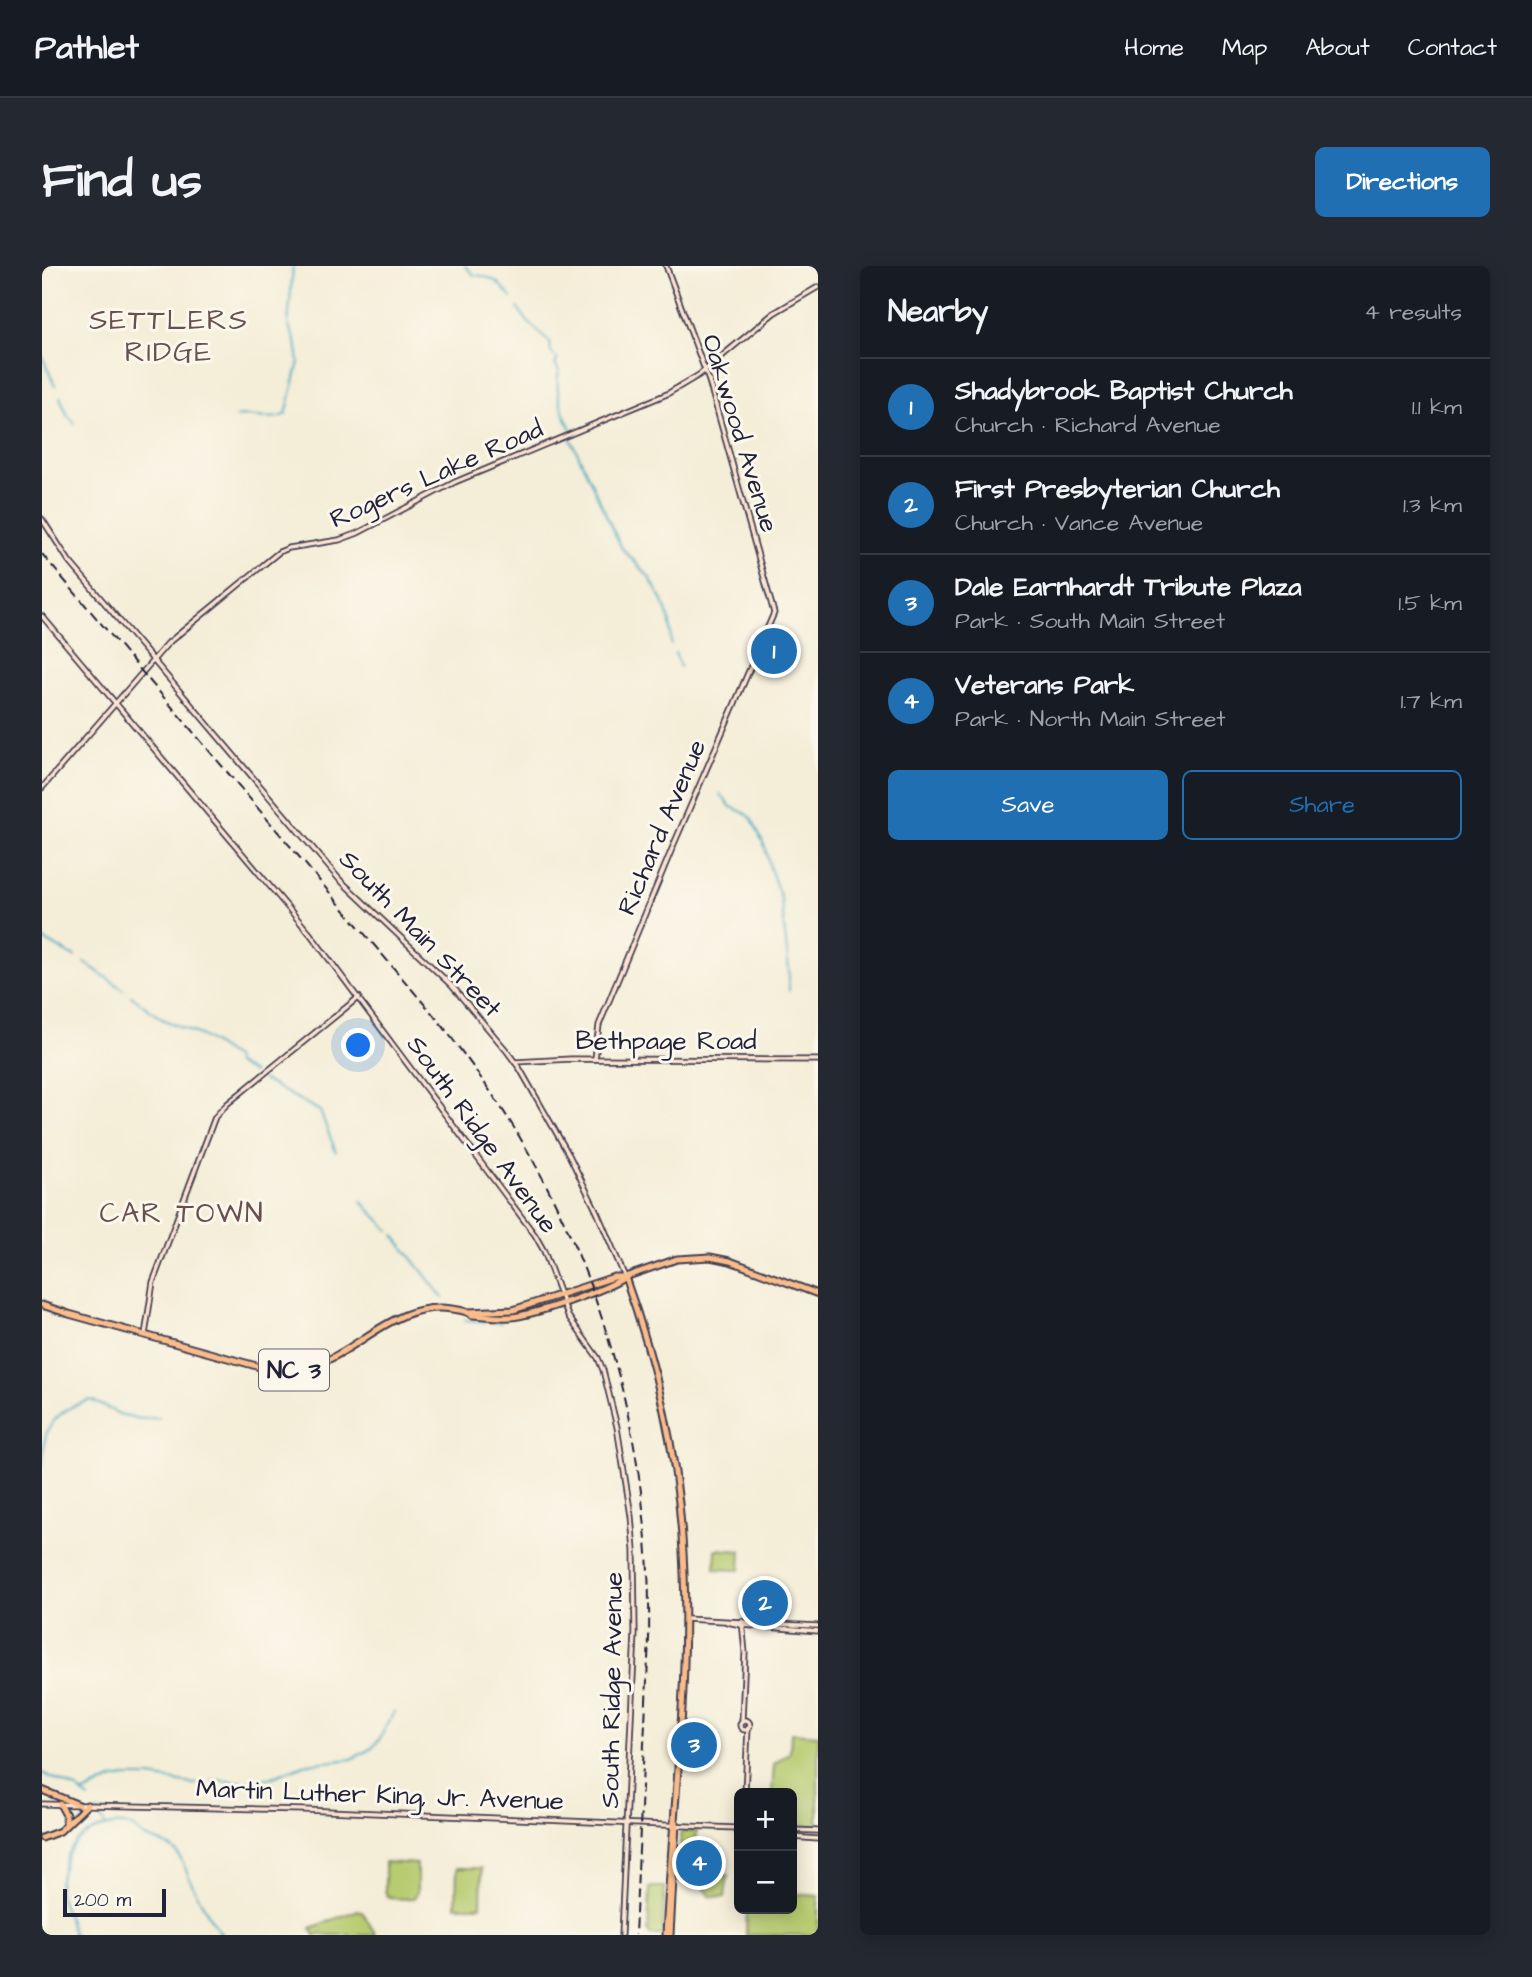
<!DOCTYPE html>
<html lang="en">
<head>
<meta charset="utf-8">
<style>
  :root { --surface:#171b24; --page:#242831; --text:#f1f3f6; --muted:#9ea1a6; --line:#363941; --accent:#1f6fb2 }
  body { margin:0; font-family:"Architects Daughter",sans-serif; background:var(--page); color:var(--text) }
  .controls { position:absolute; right:21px; bottom:21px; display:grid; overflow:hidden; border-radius:10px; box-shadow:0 4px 18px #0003 }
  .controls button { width:63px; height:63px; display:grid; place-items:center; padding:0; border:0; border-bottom:2px solid var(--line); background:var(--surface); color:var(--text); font:35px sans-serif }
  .scale { position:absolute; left:21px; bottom:18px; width:103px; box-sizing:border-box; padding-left:7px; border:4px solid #22223b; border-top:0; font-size:19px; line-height:24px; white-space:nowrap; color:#22223b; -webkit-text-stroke:5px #fbf7ec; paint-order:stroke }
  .you { position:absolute; left:317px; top:780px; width:24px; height:24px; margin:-18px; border:5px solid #fff; border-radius:50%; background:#1a73e8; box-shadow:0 0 0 10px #1a73e833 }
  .badge { display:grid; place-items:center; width:46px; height:46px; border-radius:50%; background:var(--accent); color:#fff; font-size:23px; font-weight:700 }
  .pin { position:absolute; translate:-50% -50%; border:4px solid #fff; box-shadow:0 2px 7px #0006 }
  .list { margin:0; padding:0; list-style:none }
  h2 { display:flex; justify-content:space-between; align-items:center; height:91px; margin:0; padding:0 28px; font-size:30px }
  h2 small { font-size:23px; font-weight:400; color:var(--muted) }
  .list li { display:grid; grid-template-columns:46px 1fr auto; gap:21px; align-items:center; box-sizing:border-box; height:98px; padding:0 28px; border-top:2px solid var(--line) }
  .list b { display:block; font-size:26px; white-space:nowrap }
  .list p { margin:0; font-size:23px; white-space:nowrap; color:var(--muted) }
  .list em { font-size:23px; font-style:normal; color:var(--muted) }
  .actions { display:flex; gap:14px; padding:21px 28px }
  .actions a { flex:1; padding:16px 0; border:2px solid var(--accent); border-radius:10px; text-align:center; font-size:24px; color:var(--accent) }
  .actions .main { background:var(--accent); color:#fff }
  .map { position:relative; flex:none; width:776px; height:1669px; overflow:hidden; border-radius:10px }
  header { display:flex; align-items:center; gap:42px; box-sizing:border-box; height:98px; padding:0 35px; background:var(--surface); border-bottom:2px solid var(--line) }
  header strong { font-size:33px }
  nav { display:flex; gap:38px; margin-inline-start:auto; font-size:24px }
  .intro { display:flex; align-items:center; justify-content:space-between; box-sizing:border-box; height:168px; padding:0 42px }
  h1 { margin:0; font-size:49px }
  .button { padding:18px 32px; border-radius:10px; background:var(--accent); color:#fff; font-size:24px; font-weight:700 }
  main { display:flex; gap:42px; padding:0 42px }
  aside { flex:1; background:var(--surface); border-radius:10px; box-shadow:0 4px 18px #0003 }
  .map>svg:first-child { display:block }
  .green { fill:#b7cb6f; stroke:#6c7655; stroke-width:2 }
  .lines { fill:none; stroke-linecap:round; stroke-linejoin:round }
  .stream { stroke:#40a8c0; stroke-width:2 }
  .secondary-casing { stroke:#424052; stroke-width:7 }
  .primary-casing { stroke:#424052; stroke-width:9 }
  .secondary { stroke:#fde4d1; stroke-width:3.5 }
  .primary { stroke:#fabc8b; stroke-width:5 }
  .rail { stroke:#22223b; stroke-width:2; stroke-dasharray:10 5; stroke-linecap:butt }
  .labels { text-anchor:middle; stroke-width:6; stroke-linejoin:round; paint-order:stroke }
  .shield { fill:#fbf7ec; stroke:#636270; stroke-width:2 }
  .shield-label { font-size:24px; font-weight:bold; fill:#22223b }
  .street-label { font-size:26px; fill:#22223b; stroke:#fbf7ec }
  .neighbourhood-label { font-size:28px; letter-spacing:2px; fill:#67504d; stroke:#fbf7ec }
</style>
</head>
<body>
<header>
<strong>Pathlet</strong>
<nav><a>Home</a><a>Map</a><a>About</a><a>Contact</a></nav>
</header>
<div class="intro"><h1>Find us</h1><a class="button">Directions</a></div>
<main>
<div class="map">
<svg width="776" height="1669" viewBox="0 0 776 1669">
  <rect width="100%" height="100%" fill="#fbf7ec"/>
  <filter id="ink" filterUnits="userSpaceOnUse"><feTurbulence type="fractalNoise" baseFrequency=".0143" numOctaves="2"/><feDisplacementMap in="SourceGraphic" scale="14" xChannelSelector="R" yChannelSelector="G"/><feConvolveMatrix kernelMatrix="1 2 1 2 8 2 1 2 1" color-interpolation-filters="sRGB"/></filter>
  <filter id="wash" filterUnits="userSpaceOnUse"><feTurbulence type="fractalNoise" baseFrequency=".00686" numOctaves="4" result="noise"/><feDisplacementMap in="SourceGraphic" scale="28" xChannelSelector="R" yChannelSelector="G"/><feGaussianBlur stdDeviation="1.57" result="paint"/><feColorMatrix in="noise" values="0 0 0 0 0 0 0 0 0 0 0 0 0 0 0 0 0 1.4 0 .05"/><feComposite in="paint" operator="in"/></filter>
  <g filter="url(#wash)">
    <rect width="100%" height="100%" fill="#f4edd7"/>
    <g class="green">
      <polygon points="674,1283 699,1285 698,1304 673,1303"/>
      <polygon points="642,1461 665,1462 663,1497 639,1496"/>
      <polygon points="749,1467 776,1469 776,1560 750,1559 750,1527 730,1527 732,1498 748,1486"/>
      <path d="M642,1565H655L654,1574L669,1580L672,1588H679L678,1601L683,1610L686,1609L683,1631L668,1630C659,1616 659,1617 640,1616L638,1613L635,1616L639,1586L638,1569Z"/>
      <polygon points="343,1596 375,1598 375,1627 372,1632 355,1633 345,1630 343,1624"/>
      <polygon points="415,1602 440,1602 439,1640 414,1640"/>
      <polygon points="610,1621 623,1621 620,1669 608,1669 606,1665 608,1622"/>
      <polygon points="750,1628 776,1630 776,1669 704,1669 705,1643 750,1643"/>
      <polygon points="316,1644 320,1645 334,1669 273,1669 269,1662"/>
    </g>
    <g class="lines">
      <g class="stream">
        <path d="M423,0L432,9C451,10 458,17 469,32"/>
        <path d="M476,42L486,56L508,76L509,87L516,93L513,98L517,105C512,125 520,145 529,163"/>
        <polyline points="0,90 13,120"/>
        <polyline points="18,131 25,148 33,158"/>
        <path d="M193,151C210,147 229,157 244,148L257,96L254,76L246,59L251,0"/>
        <polyline points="529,173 579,281 607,311 621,335 628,356 629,379"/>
        <polyline points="633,387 638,401"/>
        <polyline points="678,528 689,541 705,548 710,553 723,581 728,602 739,633 747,704 747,725"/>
        <polyline points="0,673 33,691"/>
        <polyline points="42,696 81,723"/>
        <polyline points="89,730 120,753 160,770 192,792 194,798 211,807"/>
        <polyline points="221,814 278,845 294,886"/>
        <polyline points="319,935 347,964"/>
        <polyline points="352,969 401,1032"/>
        <polyline points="423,1054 459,1057"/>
        <path d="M0,1199C2,1191 1,1184 2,1177C6,1152 27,1139 49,1134L77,1148L98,1153L117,1152"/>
        <polyline points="0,1507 35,1523 47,1533"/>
        <polyline points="170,1514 204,1516 228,1512 265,1498 310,1493 330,1482 337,1474 352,1446"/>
        <polyline points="40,1528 72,1513 84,1511 108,1511 151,1518 162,1517"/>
        <polyline points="55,1545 63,1559"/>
        <path d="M17,1630C15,1613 25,1581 40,1571C54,1563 75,1554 91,1561C95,1564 99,1569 103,1571C114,1576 124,1576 133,1585C141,1593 145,1607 150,1618C159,1635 168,1654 180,1669"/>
        <polyline points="18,1632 32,1669"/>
      </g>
    </g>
  </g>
  <g filter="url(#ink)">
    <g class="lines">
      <defs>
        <g id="secondary">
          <polyline points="0,253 27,295 297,613 410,720 464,784 478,803 527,889 555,946 583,1011"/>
          <polyline points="0,350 269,669 493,969 502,985 526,1050 556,1092 561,1104 575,1161 589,1250 592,1284 593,1367 579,1669"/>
          <polyline points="0,522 126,377 237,286 247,282 297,274 316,267 413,216 625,128 657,109 732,47 776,21"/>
          <polyline points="553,793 557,759 632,578 732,347 667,115 624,0"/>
          <polyline points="473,796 529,793 776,794"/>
          <polyline points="103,1069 111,1016 173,851 185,838 317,731"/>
          <polyline points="643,1353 776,1360"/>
          <polyline points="685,1356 699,1359 776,1365"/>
          <circle cx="703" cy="1459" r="5"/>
          <polyline points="700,1455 703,1387 700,1355"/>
          <polyline points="703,1527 706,1462"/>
          <polyline points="0,1538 262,1544 694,1562"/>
          <polyline points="697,1559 694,1564 697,1569"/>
          <polyline points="750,1564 776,1565"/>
          <polyline points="750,1571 776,1573"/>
        </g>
        <g id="primary">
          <path d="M583,1011C613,1094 634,1182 640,1271C650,1404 631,1537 624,1669"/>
          <path d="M0,1039L27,1048L218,1101C238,1105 258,1106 277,1098C321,1080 358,1034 410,1043C417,1044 424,1044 430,1049C443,1050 456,1052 469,1051C491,1049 565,1024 583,1011L635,993L668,991L688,995L776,1028"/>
          <polyline points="426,1046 471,1044 572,1011 583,1011"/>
          <polyline points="0,1524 37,1539"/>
          <polyline points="18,1538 24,1549 24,1558"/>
          <polyline points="0,1572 18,1565 45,1539"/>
          <polyline points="628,1669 634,1557"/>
        </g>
      </defs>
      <use href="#secondary" class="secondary-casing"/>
      <use href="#primary" class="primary-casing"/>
      <use href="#secondary" class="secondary"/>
      <use href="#primary" class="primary"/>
      <path class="rail" d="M0,288L400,759C430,799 459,838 484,882C570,1032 610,1199 607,1372L593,1669"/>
    </g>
  </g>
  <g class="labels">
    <rect class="shield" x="217" y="1083.5" width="70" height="41" rx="5"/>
    <g class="shield-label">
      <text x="252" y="1112">NC 3</text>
    </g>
    <g class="street-label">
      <text transform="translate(699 167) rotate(73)" y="9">Oakwood Avenue</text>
      <text transform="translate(394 207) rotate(-24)" y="9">Rogers Lake Road</text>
      <text transform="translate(619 561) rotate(-67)" y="9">Richard Avenue</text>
      <text transform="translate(379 667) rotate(46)" y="9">South Main Street</text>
      <text x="624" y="783">Bethpage Road</text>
      <text transform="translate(441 868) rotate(54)" y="9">South Ridge Avenue</text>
      <text transform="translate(569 1424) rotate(-89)" y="9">South Ridge Avenue</text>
      <text transform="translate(338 1528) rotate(2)" y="9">Martin Luther King, Jr. Avenue</text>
    </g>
    <g class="neighbourhood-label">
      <text x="127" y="63">SETTLERS<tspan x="127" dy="32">RIDGE</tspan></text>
      <text x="140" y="956">CAR TOWN</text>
    </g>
  </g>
</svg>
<div class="controls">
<button>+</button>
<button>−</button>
</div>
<div class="scale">200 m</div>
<div class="you"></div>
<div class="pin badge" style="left:732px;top:385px">1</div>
<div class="pin badge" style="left:723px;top:1337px">2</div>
<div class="pin badge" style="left:652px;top:1479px">3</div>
<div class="pin badge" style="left:657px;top:1597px">4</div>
</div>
<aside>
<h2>Nearby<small>4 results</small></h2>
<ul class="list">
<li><span class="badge">1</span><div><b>Shadybrook Baptist Church</b><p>Church · Richard Avenue</p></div><em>1.1 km</em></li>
<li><span class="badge">2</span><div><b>First Presbyterian Church</b><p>Church · Vance Avenue</p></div><em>1.3 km</em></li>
<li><span class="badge">3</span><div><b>Dale Earnhardt Tribute Plaza</b><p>Park · South Main Street</p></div><em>1.5 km</em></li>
<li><span class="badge">4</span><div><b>Veterans Park</b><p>Park · North Main Street</p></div><em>1.7 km</em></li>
</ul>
<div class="actions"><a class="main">Save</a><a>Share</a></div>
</aside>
</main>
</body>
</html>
